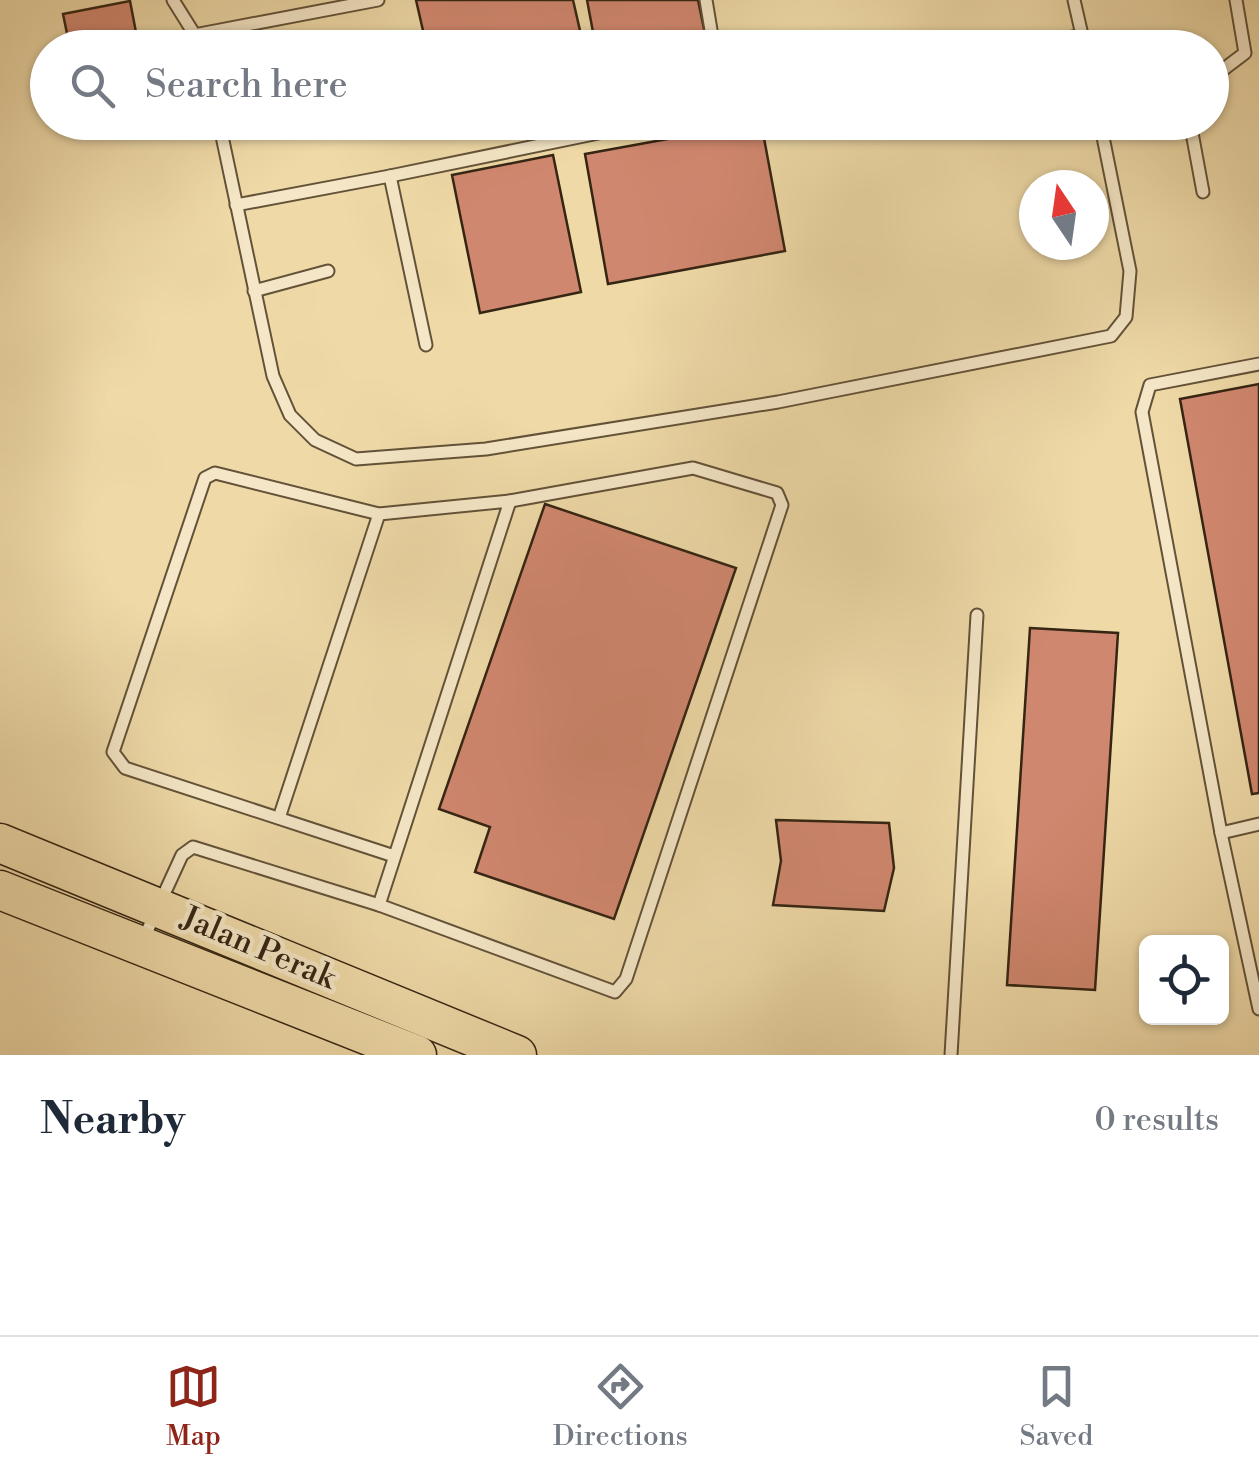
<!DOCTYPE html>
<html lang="en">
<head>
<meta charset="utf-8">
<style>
  :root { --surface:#fff; --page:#f6f6f7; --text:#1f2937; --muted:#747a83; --line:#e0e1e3; --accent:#8f2418 }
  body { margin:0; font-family:"Libre Bodoni",serif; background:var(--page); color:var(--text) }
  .controls { position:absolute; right:30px; bottom:30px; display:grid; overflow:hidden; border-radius:15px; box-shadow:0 2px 8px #0004 }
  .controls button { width:90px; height:90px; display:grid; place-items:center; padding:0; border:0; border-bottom:2px solid var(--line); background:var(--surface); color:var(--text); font:50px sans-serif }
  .compass { position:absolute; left:1019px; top:170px; width:90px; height:90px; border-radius:50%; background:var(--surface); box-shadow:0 2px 8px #0004; rotate:347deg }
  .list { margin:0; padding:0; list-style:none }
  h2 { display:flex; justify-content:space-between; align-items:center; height:130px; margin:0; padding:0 40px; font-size:42px }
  h2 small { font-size:32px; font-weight:400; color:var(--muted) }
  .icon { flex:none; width:55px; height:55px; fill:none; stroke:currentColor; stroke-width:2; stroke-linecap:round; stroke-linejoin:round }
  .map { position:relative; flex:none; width:1259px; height:1055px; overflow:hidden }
  .search { position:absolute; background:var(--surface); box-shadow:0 2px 8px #0004; left:30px; right:30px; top:30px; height:110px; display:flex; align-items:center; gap:25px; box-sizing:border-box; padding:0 35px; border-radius:55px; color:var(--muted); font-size:38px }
  .sheet { height:280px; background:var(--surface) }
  nav { display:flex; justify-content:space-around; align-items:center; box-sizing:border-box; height:140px; border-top:2px solid var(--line); background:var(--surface); font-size:28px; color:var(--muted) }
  nav a { display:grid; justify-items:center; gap:5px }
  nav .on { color:var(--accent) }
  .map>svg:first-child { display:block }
  .building { fill:#d0876f; stroke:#352513; stroke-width:2.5 }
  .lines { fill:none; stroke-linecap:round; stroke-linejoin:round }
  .service-casing { stroke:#635238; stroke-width:15 }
  .primary-casing { stroke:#352513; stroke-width:41 }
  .service { stroke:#f4e6c6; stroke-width:11 }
  .primary { stroke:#eed9a7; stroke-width:38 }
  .labels { text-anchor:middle; stroke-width:9; stroke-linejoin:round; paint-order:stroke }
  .street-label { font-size:32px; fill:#352513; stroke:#f4e6c6 }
</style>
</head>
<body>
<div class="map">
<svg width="1259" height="1055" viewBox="0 0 1259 1055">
  <rect width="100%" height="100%" fill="#eed9a7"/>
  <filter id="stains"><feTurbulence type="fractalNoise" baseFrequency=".002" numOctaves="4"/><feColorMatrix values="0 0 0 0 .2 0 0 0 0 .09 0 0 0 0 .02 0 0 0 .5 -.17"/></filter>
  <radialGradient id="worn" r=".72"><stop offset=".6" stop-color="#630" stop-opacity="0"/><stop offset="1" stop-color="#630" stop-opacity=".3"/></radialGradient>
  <g class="building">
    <polygon points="416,0 573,0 584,48 427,48"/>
    <polygon points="587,0 698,0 708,48 596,48"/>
    <polygon points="130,1 139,48 70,48 63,14"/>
    <polygon points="443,122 480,122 445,130"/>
    <polygon points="761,122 785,251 608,284 585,154"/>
    <polygon points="553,155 581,292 480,313 452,175"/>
    <polygon points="1259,384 1259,793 1252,794 1180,399"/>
    <polygon points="545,504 736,568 614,919 475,872 490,827 439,809"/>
    <polygon points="1030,628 1118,633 1095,990 1007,985"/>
    <polygon points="776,820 889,823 894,868 884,911 773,905 781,861"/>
  </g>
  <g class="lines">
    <defs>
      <g id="service">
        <polyline points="173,0 203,48"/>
        <polyline points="706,0 714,48"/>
        <polyline points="1074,0 1085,48"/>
        <polyline points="194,35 378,0"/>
        <polyline points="1019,48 1082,35"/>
        <polyline points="1212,78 1245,53 1236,0"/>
        <polyline points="219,122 273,376 290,415 315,440 356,459 486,449 778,402 1111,336 1126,317 1130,271 1100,122"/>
        <polyline points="1190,122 1203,192"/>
        <polyline points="390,176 618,129"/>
        <polyline points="236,205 390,176 426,345"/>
        <polyline points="254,291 328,271"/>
        <polyline points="1259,364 1150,385 1142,412 1221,833 1259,1009"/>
        <polyline points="279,818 379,514"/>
        <polyline points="1221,833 1259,824"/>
        <polyline points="379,905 615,992 626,979 782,505 777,493 693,468 510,501"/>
        <polyline points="143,940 182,855 193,847 379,905 510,501 379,514 215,473 205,478 113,752 125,768 394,856"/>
        <polyline points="951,1055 977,615"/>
      </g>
      <g id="primary">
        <polyline points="0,843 517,1055"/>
        <polyline points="0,890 417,1055"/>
      </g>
    </defs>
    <use href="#service" class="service-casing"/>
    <use href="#primary" class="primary-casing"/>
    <use href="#service" class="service"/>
    <use href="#primary" class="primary"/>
  </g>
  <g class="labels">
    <g class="street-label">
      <text transform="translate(259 947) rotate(23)" y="11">Jalan Perak</text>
    </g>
  </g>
  <rect width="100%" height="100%" filter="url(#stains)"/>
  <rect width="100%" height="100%" fill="url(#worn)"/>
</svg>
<div class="controls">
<button><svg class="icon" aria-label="locate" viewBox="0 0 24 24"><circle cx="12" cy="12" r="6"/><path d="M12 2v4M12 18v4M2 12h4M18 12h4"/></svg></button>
</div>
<svg class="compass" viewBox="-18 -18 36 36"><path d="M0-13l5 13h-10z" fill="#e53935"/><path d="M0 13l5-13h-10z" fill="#747a83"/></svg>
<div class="search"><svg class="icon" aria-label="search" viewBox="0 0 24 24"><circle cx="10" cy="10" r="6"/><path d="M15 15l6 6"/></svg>Search here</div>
</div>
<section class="sheet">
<h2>Nearby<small>0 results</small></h2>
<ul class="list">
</ul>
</section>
<nav>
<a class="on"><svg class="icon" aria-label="map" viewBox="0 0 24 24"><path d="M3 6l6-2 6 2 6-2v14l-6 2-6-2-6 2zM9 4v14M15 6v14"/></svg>Map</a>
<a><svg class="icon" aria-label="directions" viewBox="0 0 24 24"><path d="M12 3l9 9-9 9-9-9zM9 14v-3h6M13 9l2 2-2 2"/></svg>Directions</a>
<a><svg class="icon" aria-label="saved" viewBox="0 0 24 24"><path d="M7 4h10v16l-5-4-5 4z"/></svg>Saved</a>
</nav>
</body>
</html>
